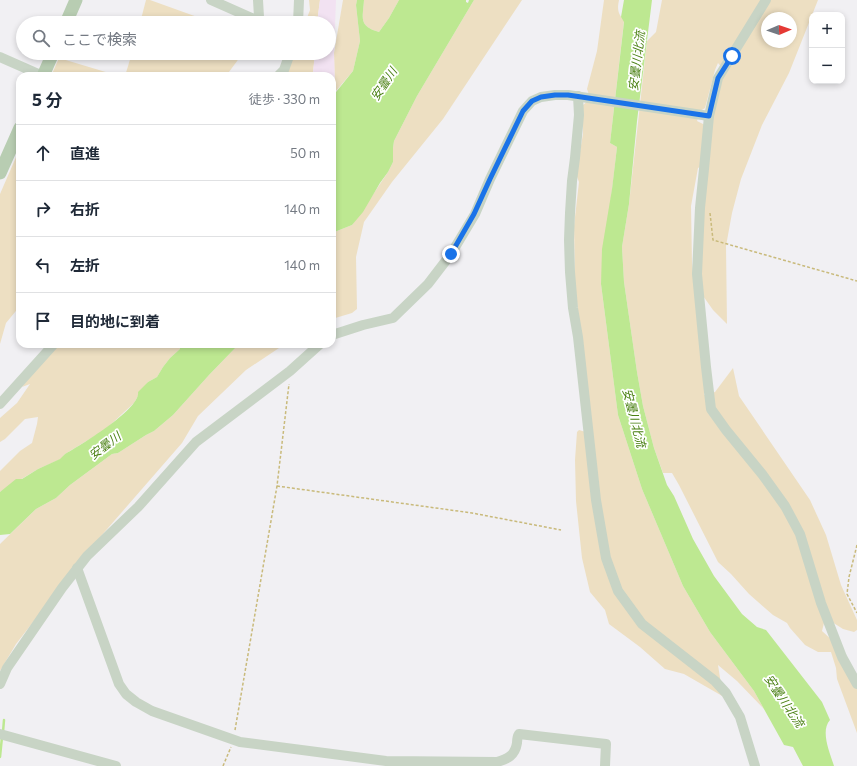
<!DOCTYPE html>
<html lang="ja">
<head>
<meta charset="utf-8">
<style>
  :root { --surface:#fff; --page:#f6f6f7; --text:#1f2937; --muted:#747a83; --line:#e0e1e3 }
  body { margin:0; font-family:Commissioner,"Noto Sans JP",sans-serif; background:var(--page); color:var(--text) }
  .controls { position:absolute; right:12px; top:12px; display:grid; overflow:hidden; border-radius:8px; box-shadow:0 2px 6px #0003 }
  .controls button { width:36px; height:36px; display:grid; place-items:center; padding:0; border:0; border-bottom:1px solid var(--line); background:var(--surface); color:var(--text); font:20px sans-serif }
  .compass { position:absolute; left:761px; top:12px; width:36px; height:36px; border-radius:50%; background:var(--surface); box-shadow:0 2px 6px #0003; rotate:88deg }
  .stop { position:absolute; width:12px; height:12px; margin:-9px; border:3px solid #1a73e8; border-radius:50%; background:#fff }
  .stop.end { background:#1a73e8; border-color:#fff; box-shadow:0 1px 4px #0008 }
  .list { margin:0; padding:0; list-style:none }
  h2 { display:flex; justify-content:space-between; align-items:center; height:52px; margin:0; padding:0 16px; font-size:17px }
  h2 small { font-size:13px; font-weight:400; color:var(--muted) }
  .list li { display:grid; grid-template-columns:26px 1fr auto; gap:12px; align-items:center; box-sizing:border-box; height:56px; padding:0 16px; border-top:1px solid var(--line) }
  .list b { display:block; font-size:15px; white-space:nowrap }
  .list em { font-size:13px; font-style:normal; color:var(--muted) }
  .icon { flex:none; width:22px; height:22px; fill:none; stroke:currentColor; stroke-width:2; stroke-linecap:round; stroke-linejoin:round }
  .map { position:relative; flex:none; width:857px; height:766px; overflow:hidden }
  .search { position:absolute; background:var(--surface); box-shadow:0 2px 6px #0003; left:16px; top:16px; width:320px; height:44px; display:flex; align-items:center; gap:10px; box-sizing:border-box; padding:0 14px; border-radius:22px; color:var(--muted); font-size:15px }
  .panel { position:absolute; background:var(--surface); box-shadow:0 2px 6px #0003; left:16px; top:72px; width:320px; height:276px; border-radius:12px }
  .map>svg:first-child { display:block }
  .green { fill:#eddfc2; fill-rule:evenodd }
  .sand { fill:#f2e2f2 }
  .water { fill:#bde891 }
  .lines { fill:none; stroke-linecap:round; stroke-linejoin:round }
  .stream { stroke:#bde891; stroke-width:2.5 }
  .path { stroke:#c9ba7b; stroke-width:1.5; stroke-dasharray:3 2; stroke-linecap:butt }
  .minor { stroke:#c8d4c5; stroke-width:10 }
  .major { stroke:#b8cdb2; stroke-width:13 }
  .route { stroke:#1a73e8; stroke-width:5 }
  .labels { text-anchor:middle; stroke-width:3.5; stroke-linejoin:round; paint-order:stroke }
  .water-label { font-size:12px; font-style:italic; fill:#4a8013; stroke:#fff }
</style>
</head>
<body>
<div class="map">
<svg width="857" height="766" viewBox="0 0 857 766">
  <rect width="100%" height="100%" fill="#f1f0f3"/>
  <g class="green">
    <polygon points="146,0 150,0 214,23 140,23"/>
    <polygon points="309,0 320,0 317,23 305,23 310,10"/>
    <polygon points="343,0 357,0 356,5 360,41 353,71 335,92 334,53"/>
    <path d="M364,0H399L389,18L379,32C358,26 363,18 364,0Z"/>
    <polygon points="474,0 522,0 443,119 392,182 364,222 356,257 357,309 352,313 332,319 332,233 352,225 372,196 388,172 393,162 393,148 394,141 417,96"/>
    <path d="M604,0H619C617,10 618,13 624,21L610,143L617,147L601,284L618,415L642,489L683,586L710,632L754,691L764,709L737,681L718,665L721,684L724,697L684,674L665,669L640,647L609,624L605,610L590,592L582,558L576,501L575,460L577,432L579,430L592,434L575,284L574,226L579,182L576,174L583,134V105C589,101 590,96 587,89L597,51Z"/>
    <path d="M662,0H818L789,73L762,125L741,179L732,213L726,246L727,324L713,310L701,293L700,271L707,163L698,168L691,206L692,263L704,382V395L715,392L733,368L739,396L810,500L826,535L841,585L857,620V630L854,632L843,629L832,622L824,623L822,631L833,641L857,689V733L837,679L836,668L831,652H818L805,645L790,628L787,623L773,615L749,594L731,574L718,562L679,485L672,473H663L654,448L643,406L637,372L624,282L622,247L629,204L647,41L656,32ZM767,18H791V42H767ZM718,63L722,68L709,127L697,121L700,111L705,108L715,70Z"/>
    <polygon points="132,53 243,53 226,76 125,76"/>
    <polygon points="295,53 315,53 313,73 311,76 278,76"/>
    <polygon points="59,58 119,76 51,76"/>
    <polygon points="20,148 20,306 6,323 0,344 0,194"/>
    <polygon points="55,344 180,344 180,349 170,358 163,367 157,377 148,382 138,396 134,403 122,414 106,429 65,454 61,459 38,469 0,492 0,471 20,451 32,443 37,424 38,417 25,419 5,439 0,442 0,418 17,403 30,384 22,387"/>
    <polygon points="239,344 285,344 246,370 198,416 182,443 88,551 16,644 0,671 0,544 36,509 56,498 70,485 112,454 118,453 146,435 154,431 173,415 209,375"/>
  </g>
  <polygon class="sand" points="320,0 336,0 334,53 335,92 332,97 332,76 311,76 313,73 315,53 329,53 329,23 317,23"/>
  <g class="water">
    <path d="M357,0H364C363,18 358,26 379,32L389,18L399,0H466V2L468,3L469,0H474L417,96L394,141L393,148V162L388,172L380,183L363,212L352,225L332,233V97L353,71L360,41L356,5Z"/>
    <path d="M624,0H652L637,121L629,204L622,247L624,282L637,372L643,406L654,448L667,485L674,496L693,539L714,576L742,614L757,627L766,630L822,702L830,720C820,731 830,753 834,766H803L793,747L784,745L754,691L710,632L683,586L642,489L618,415L601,284L602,249L612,189L617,147L610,143L624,22L621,17Z"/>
    <path d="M180,344H239L209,375L173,415L154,431L146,435L118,453L112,454L70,485L56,498L36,509L10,534L0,535V492L16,479H22L38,469L60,459L65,454C79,446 141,409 138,392L148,382L157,377L163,367L170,358L180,349Z"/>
  </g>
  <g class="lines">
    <g class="stream">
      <polyline points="3,732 4,720"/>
      <polyline points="0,757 2,737"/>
    </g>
    <g class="path">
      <polyline points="710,213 713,240 857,281"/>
      <polyline points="277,486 472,513 561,530"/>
      <polyline points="857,545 849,577 847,594 857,613"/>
      <polyline points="235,730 277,486 289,384"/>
      <polyline points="223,766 231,747"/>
    </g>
    <g class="minor">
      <polyline points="211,0 254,19 259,17 258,0"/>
      <polyline points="766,0 718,78 709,116 704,169 700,208 697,274 706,367 711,409 726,430 762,474 785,506 800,534 821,603 842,657 857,684"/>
      <polyline points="298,23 299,0"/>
      <polyline points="0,57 43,76"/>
      <polyline points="278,76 284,70 290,53"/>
      <polyline points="578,96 579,115 575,158 572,181 570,213 569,240 570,272 573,308 578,337 596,500 606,558 618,591 642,624 715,681 726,693 740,717 755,766"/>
      <polyline points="332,335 363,325 393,318 428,284 451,254 475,214 490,179 523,111 532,101 541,97 555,95 568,95 709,116"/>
      <polyline points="0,404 54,344"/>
      <path d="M77,568L119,684L126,694L136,702L152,711L240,742L386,761L497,762C507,759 515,756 517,743C517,740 517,737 519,734L606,744L605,766"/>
      <polyline points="0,684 7,668 62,588 87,556 138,507 196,442 290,371 320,344"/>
      <polyline points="0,734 116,766"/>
    </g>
    <g class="major">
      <polyline points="66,23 76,0"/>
      <polyline points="43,76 53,53"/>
      <polyline points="0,173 20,128"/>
    </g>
  </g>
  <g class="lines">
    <polyline class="route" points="451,254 474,214 490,179 523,111 532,101 541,97 555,95 568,95 709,116 718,78 732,56"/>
  </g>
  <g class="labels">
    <g class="water-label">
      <text transform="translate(637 61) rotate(-83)" y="4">安曇川北流</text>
      <text transform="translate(384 84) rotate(-56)" y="4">安曇川</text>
      <text transform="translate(634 418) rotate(76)" y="4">安曇川北流</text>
      <text transform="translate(105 446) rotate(-37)" y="4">安曇川</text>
      <text transform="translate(784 701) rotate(56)" y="4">安曇川北流</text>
    </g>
  </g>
</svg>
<div class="controls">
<button>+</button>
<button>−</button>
</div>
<svg class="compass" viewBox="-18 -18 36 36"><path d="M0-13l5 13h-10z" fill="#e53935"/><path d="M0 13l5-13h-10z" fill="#747a83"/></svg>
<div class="stop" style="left:732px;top:56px"></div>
<div class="stop end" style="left:451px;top:254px"></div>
<div class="search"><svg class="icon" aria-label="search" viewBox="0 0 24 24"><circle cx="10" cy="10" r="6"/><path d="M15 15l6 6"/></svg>ここで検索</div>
<section class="panel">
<h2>5 分<small>徒歩 · 330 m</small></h2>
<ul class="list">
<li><svg class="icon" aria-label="ahead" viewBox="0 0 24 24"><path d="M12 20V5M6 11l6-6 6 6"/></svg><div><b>直進</b></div><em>50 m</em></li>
<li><svg class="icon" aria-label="right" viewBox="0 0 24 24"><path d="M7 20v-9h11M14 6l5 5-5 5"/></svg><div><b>右折</b></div><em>140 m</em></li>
<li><svg class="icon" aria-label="left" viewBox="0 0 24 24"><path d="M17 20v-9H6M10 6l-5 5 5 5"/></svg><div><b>左折</b></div><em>140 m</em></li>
<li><svg class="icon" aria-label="arrive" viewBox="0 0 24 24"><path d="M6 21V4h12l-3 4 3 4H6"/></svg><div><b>目的地に到着</b></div></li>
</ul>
</section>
</div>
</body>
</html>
